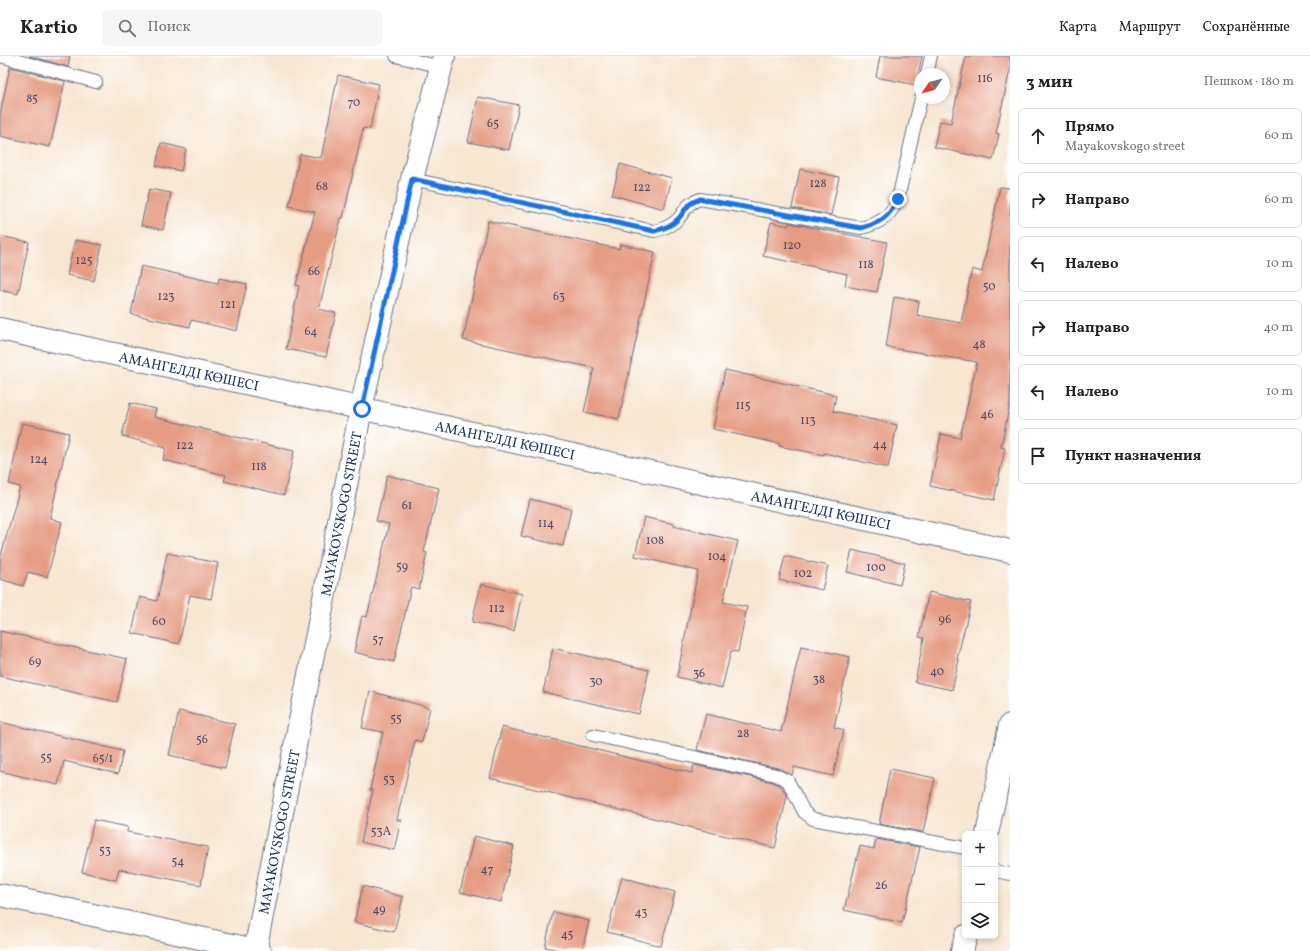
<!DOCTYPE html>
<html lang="ru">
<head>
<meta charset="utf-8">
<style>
  :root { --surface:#fff; --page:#f6f6f6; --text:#202124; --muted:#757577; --line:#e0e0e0 }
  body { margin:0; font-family:Vollkorn,serif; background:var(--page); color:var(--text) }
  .controls { position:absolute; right:12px; bottom:12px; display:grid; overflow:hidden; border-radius:6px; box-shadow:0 2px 6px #0003 }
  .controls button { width:36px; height:36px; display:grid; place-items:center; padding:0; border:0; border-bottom:1px solid var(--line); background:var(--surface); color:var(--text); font:20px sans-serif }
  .compass { position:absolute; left:914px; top:12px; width:36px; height:36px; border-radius:50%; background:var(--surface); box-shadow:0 2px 6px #0003; rotate:235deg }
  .stop { position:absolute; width:12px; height:12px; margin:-9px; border:3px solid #1a73e8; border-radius:50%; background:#fff }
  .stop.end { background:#1a73e8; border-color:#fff; box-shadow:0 1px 4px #0008 }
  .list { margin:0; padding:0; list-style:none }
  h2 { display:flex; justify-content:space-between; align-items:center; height:52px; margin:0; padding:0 16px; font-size:17px }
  h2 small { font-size:13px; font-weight:400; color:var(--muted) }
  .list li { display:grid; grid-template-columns:26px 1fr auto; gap:12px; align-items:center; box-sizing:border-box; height:56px; margin:0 8px 8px; padding:0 8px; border:1px solid var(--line); border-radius:6px }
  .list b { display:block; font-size:15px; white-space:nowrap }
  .list p { margin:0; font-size:13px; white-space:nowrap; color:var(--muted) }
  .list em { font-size:13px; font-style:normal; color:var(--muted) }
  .icon { flex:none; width:22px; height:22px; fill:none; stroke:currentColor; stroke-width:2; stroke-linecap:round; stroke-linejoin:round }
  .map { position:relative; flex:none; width:1010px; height:895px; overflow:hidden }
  header { display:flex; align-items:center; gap:24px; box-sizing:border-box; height:56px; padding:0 20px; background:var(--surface); border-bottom:1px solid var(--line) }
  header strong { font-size:19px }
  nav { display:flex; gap:22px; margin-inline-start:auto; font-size:14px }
  .search { width:280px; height:36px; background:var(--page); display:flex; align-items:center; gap:10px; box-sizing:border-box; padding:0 14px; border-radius:6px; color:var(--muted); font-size:15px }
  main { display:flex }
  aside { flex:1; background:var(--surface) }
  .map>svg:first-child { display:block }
  .building { fill:#e69c83 }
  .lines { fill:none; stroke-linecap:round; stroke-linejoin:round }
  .service-casing { stroke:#686f86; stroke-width:14 }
  .minor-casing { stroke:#686f86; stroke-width:24 }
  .tertiary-casing { stroke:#686f86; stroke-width:24 }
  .service { stroke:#fff; stroke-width:12 }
  .minor { stroke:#fff; stroke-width:22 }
  .tertiary { stroke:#fff; stroke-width:22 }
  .route { stroke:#1a73e8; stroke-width:5 }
  .labels { text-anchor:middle; stroke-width:3; stroke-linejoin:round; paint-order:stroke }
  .number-label { font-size:12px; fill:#4e4a67 }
  .street-label { font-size:14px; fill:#1b2f5e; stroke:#fff }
</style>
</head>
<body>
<header>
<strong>Kartio</strong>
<div class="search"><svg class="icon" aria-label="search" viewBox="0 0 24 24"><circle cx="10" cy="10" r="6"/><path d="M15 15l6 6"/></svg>Поиск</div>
<nav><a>Карта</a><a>Маршрут</a><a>Сохранённые</a></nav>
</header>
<main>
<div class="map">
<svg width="1010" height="895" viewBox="0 0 1010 895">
  <rect width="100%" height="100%" fill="#fff"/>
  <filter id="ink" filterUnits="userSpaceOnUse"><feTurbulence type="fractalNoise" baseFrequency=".025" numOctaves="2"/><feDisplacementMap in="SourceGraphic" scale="8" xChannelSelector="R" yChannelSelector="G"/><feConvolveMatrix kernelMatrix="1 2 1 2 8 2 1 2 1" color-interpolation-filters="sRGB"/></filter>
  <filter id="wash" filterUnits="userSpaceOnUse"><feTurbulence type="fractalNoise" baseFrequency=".012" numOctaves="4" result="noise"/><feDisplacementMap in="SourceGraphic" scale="16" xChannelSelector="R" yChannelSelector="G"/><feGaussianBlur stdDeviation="0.9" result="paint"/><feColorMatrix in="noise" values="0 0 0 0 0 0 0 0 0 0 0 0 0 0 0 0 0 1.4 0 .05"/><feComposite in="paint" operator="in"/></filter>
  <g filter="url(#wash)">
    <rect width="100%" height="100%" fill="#f7e6d1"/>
    <g id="blocks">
      <g class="building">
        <polygon points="29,0 70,0 68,11"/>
        <polygon points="880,0 922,0 916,29 876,21"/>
        <polygon points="966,0 1010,0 1010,14 996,77 999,78 993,104 934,91 940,65 951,67"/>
        <polygon points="10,11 65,25 50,91 0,80 0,59"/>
        <polygon points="338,19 379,28 370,73 363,72 343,162 341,162 319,253 336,257 326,301 286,293 299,230 296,229 315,156 289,150 300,98 321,102"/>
        <polygon points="478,41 519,49 509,94 468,86"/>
        <polygon points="161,87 186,93 181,115 156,110"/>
        <polygon points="620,108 672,122 664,153 612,139"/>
        <polygon points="800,113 839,121 831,159 792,152"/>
        <polygon points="1000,131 1010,132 1010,347 1001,391 1005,392 994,444 930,430 941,378 960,382 977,306 886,291 894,241 919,245 917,259 961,267 972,213 982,216"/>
        <polygon points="149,133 171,137 163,174 141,169"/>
        <polygon points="488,165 619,193 620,188 655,196 619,363 584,356 594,312 463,284"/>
        <polygon points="771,166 788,170 789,167 887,186 877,236 845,230 847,218 763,200"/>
        <polygon points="0,180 29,186 18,238 0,234"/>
        <polygon points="75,184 102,189 94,225 67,219"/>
        <polygon points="141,210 218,227 219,222 247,228 237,275 191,264 190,271 131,258"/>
        <polygon points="725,314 836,339 833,355 897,369 888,412 824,397 824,399 779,390 780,388 713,373"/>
        <polygon points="130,347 156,353 154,361 294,395 284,439 224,425 226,419 163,404 166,392 122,380"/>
        <polygon points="22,367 69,377 50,462 62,466 47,521 28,516 23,530 0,523 0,503 20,431 9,428"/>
        <polygon points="387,419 439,432 424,496 427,497 419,533 411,531 394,606 354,596 362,560 367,561 389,468 376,465"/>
        <polygon points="530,443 571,453 563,490 521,480"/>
        <polygon points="644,461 674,468 674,470 738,485 723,546 747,551 738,596 731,595 722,632 677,621 698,515 635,500"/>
        <polygon points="852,494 905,507 900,529 847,516"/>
        <polygon points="167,497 218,507 211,543 190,539 179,588 132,577 140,541 157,545"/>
        <polygon points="785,500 828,510 822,534 779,524"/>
        <polygon points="481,528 522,538 514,575 472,566"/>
        <polygon points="929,536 971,546 957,603 959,604 952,634 915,626 924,582 919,581"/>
        <polygon points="0,575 127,603 117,646 0,620"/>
        <polygon points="801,590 850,601 834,671 844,674 833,720 794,711 792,719 778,712 697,694 706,658 781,676"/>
        <polygon points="553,592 649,614 639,658 543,636"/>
        <polygon points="370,635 430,652 422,686 415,684 397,764 401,764 394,794 361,786 373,734 370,734 383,676 362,672"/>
        <polygon points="179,655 235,668 225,712 169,699"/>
        <polygon points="0,666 123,695 118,718 64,705 58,729 0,715"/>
        <polygon points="502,671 692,717 694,709 773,726 782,731 787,740 775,792 490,722"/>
        <polygon points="890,713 935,722 923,776 879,768"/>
        <polygon points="94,764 128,771 127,776 208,791 201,829 119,813 116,824 82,816"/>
        <polygon points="474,780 514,790 501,846 460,836"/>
        <polygon points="876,783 920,791 902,867 844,854 860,790 874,793"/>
        <polygon points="622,821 675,836 661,890 607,876"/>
        <polygon points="363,830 403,841 394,876 354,866"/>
        <polygon points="553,856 589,865 582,895 563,895 545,891"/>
      </g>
    </g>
  </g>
  <g filter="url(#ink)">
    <use href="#blocks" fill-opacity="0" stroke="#686f86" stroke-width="1"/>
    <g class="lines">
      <defs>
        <g id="service">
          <polyline points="0,0 96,26"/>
          <polyline points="396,0 441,11"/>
          <polyline points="927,18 931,0"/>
          <path d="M412,123L654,175C664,173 672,170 679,162C688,151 685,149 700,143L861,172C881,167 890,161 898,143L921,42"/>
          <polyline points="593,679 776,719 788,725 804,756 813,763 965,792"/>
          <polyline points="995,815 1010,818"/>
        </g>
        <g id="minor">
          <polyline points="0,273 1010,495"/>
          <polyline points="987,778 1010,669"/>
          <polyline points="255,895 361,353 412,123 444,0"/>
          <polyline points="962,895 966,880"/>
        </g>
        <polyline id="tertiary" points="0,839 260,895"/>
      </defs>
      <use href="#service" class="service-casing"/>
      <use href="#minor" class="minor-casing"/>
      <use href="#tertiary" class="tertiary-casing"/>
      <use href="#service" class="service"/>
      <use href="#minor" class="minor"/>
      <use href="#tertiary" class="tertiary"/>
    </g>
  </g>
  <g class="lines" filter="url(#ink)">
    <path class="route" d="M362,353L412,123L654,175C664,173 672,170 679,162C688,151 685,149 700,143L861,172C881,167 889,161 898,143"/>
  </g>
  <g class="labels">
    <g class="number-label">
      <text x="985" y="26">116</text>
      <text x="32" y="46">85</text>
      <text x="354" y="50">70</text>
      <text x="493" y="71">65</text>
      <text x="818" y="131">128</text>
      <text x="322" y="134">68</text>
      <text x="642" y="135">122</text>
      <text x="792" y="193">120</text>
      <text x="84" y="208">125</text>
      <text x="866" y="212">118</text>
      <text x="314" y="219">66</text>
      <text x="989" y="234">50</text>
      <text x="166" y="244">123</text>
      <text x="559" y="244">63</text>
      <text x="228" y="252">121</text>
      <text x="311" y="279">64</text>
      <text x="979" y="292">48</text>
      <text x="743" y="353">115</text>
      <text x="987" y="362">46</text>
      <text x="808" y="368">113</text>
      <text x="880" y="392">44</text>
      <text x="185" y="393">122</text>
      <text x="39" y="407">124</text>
      <text x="259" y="414">118</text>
      <text x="407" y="453">61</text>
      <text x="546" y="471">114</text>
      <text x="655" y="488">108</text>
      <text x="717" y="504">104</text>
      <text x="402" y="514">59</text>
      <text x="876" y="515">100</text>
      <text x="803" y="521">102</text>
      <text x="497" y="556">112</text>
      <text x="945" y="567">96</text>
      <text x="159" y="569">60</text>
      <text x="378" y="587">57</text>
      <text x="35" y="609">69</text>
      <text x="937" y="619">40</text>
      <text x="699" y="621">36</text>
      <text x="819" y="627">38</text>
      <text x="596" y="629">30</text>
      <text x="396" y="666">55</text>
      <text x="743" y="681">28</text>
      <text x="202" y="687">56</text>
      <text x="46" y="705">55</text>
      <text x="103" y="706">65/1</text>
      <text x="389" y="727">53</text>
      <text x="381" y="779">53А</text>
      <text x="105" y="798">53</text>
      <text x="178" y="809">54</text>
      <text x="487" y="817">47</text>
      <text x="881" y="833">26</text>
      <text x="379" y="857">49</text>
      <text x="641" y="860">43</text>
      <text x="567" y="882">45</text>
    </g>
    <g class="street-label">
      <text transform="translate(189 315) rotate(12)" y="5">АМАНГЕЛДІ КӨШЕСІ</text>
      <text transform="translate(505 384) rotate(12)" y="5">АМАНГЕЛДІ КӨШЕСІ</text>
      <text transform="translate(821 454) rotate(12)" y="5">АМАНГЕЛДІ КӨШЕСІ</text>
      <text transform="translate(341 458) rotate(-79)" y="5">MAYAKOVSKOGO STREET</text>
      <text transform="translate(279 776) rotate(-79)" y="5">MAYAKOVSKOGO STREET</text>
    </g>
  </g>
</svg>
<div class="controls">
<button>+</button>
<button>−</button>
<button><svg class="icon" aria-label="layers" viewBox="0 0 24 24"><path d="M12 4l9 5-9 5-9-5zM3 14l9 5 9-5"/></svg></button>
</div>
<svg class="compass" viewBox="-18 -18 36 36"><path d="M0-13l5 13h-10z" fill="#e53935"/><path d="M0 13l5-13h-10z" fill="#757577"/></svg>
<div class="stop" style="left:362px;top:353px"></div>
<div class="stop end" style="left:898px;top:143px"></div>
</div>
<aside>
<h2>3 мин<small>Пешком · 180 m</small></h2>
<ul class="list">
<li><svg class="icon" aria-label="ahead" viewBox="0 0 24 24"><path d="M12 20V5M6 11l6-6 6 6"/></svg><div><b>Прямо</b><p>Mayakovskogo street</p></div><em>60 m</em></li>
<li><svg class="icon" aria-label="right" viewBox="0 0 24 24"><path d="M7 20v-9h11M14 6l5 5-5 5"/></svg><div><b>Направо</b></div><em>60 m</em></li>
<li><svg class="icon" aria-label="left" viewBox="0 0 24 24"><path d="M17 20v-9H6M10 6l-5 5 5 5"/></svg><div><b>Налево</b></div><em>10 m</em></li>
<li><svg class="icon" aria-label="right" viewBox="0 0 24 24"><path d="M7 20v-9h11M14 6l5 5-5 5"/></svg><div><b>Направо</b></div><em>40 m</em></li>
<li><svg class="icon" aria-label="left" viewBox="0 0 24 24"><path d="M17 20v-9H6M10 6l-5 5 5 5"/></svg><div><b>Налево</b></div><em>10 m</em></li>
<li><svg class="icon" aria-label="arrive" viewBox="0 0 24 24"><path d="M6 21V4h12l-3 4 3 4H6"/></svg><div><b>Пункт назначения</b></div></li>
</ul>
</aside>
</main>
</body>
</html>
